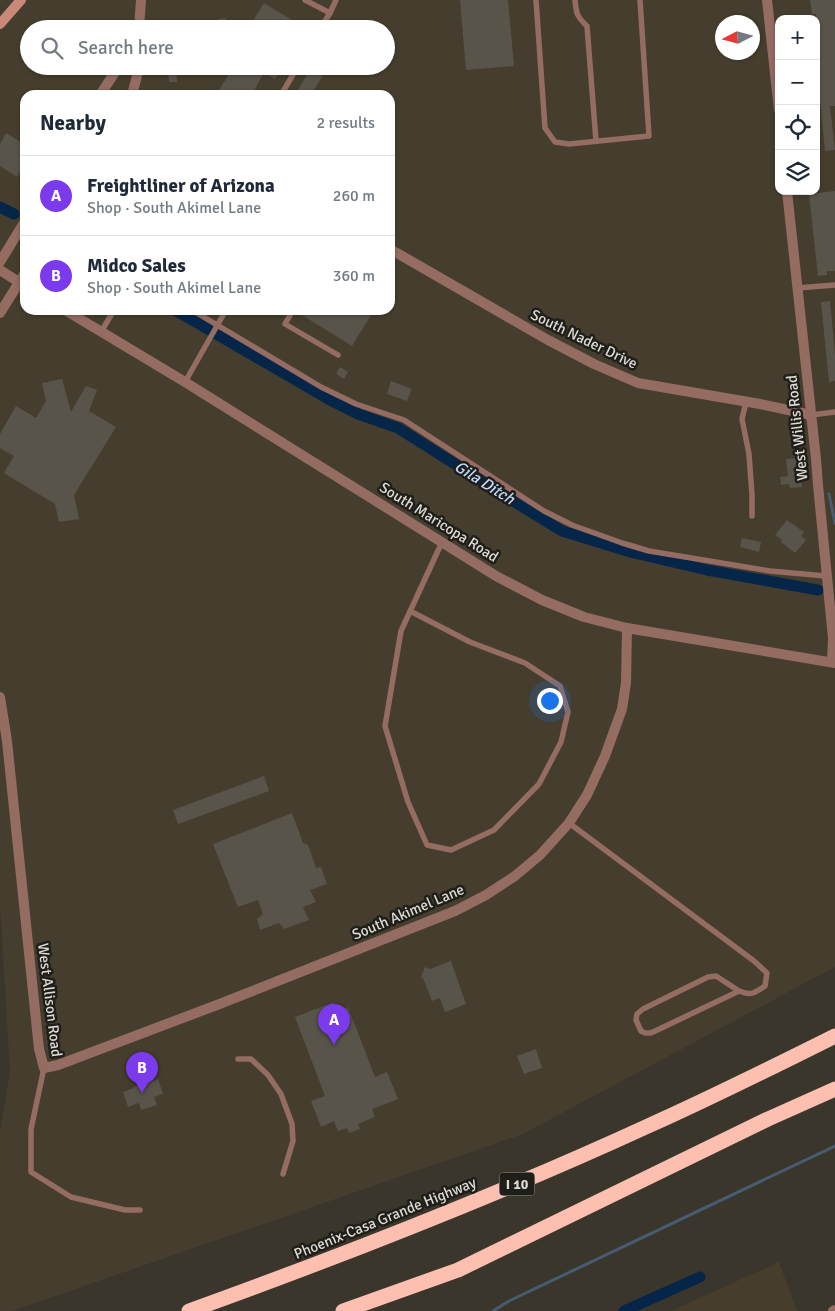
<!DOCTYPE html>
<html lang="en">
<head>
<meta charset="utf-8">
<style>
  :root { --surface:#fff; --page:#f6f6f7; --text:#1f2937; --muted:#747a83; --line:#e0e1e3; --accent:#7c3aed }
  body { margin:0; font-family:Signika,sans-serif; background:var(--page); color:var(--text) }
  .controls { position:absolute; right:15px; top:15px; display:grid; overflow:hidden; border-radius:10px; box-shadow:0 1px 4px #0004 }
  .controls button { width:45px; height:45px; display:grid; place-items:center; padding:0; border:0; border-bottom:1px solid var(--line); background:var(--surface); color:var(--text); font:25px sans-serif }
  .compass { position:absolute; left:715px; top:15px; width:45px; height:45px; border-radius:50%; background:var(--surface); box-shadow:0 1px 4px #0004; rotate:264deg }
  .you { position:absolute; left:549px; top:700px; width:18px; height:18px; margin:-12px; border:4px solid #fff; border-radius:50%; background:#1a73e8; box-shadow:0 0 0 8px #1a73e833 }
  .badge { display:grid; place-items:center; width:32px; height:32px; border-radius:50%; background:var(--accent); color:#fff; font-size:16px; font-weight:700 }
  .pin { position:absolute; translate:-50% -41px; filter:drop-shadow(0 1px 2px #0008) }
  .pin::after { content:''; position:absolute; top:26px; width:18px; height:15px; background:inherit; clip-path:polygon(0 0,100% 0,50% 100%) }
  .list { margin:0; padding:0; list-style:none }
  h2 { display:flex; justify-content:space-between; align-items:center; height:65px; margin:0; padding:0 20px; font-size:21px }
  h2 small { font-size:16px; font-weight:400; color:var(--muted) }
  .list li { display:grid; grid-template-columns:32px 1fr auto; gap:15px; align-items:center; box-sizing:border-box; height:80px; padding:0 20px; border-top:1px solid var(--line) }
  .list b { display:block; font-size:19px; white-space:nowrap }
  .list p { margin:0; font-size:16px; white-space:nowrap; color:var(--muted) }
  .list em { font-size:16px; font-style:normal; color:var(--muted) }
  .icon { flex:none; width:28px; height:28px; fill:none; stroke:currentColor; stroke-width:2; stroke-linecap:round; stroke-linejoin:round }
  .map { position:relative; flex:none; width:835px; height:1311px; overflow:hidden }
  .search { position:absolute; background:var(--surface); box-shadow:0 1px 4px #0004; left:20px; top:20px; width:375px; height:55px; display:flex; align-items:center; gap:12px; box-sizing:border-box; padding:0 18px; border-radius:28px; color:var(--muted); font-size:19px }
  .panel { position:absolute; background:var(--surface); box-shadow:0 1px 4px #0004; left:20px; top:90px; width:375px; height:225px; border-radius:15px }
  .map>svg:first-child { display:block }
  .commercial { fill:#463d2c }
  .built { fill:#453e2e; fill-rule:evenodd }
  .lines { fill:none; stroke-linecap:round; stroke-linejoin:round }
  .stream { stroke:#475c73; stroke-width:3 }
  .canal { stroke:#062649; stroke-width:11 }
  .building { fill:#58544a }
  .service { stroke:#956c61; stroke-width:5.5 }
  .minor { stroke:#956c61; stroke-width:10 }
  .tertiary { stroke:#956c61; stroke-width:10 }
  .secondary { stroke:#ca8978; stroke-width:10 }
  .motorway { stroke:#fdc0b0; stroke-width:15 }
  .labels { text-anchor:middle; stroke-width:5; stroke-linejoin:round; paint-order:stroke }
  .shield { fill:#201e19; stroke:#a5a29d; stroke-width:1 }
  .shield-label { font-size:14px; font-weight:bold; fill:#dedbd5 }
  .street-label { font-size:15px; fill:#dedbd5; stroke:#201e19 }
  .water-label { font-size:16px; font-style:italic; fill:#bbd9ff; stroke:#201e19 }
</style>
</head>
<body>
<div class="map">
<svg width="835" height="1311" viewBox="0 0 835 1311">
  <rect width="100%" height="100%" fill="#3a362c"/>
  <polygon class="commercial" points="779,1262 797,1311 671,1311"/>
  <path class="built" d="M0,0H835V967L523,1134L12,1311H0V1132L10,1072L0,905ZM779,19H816V191H779ZM722,22H752V52H722ZM29,29H386V66H29ZM25,95H390V310H25Z"/>
  <g class="lines">
    <g class="stream">
      <polyline points="829,494 835,523"/>
      <polyline points="493,1311 509,1301 835,1146"/>
    </g>
    <g class="canal">
      <polyline points="0,207 14,214"/>
      <polyline points="175,310 330,400 358,414 398,428 523,507 562,531 630,552 707,570 818,590"/>
      <polyline points="624,1311 700,1277"/>
    </g>
  </g>
  <g class="building">
    <polygon points="460,0 508,0 514,66 466,70"/>
    <polygon points="810,0 835,0 835,106 830,106 835,150 825,151 816,58 816,14 812,14"/>
    <polygon points="264,3 307,29 248,29"/>
    <polygon points="226,18 228,29 219,29 218,19"/>
    <polygon points="168,66 176,66 177,82 169,82"/>
    <polygon points="234,66 283,66 275,79 264,72 252,95 216,95"/>
    <polygon points="312,66 328,66 311,95 295,95"/>
    <polygon points="6,133 25,145 25,164 17,177 0,166 0,144"/>
    <polygon points="835,191 835,271 827,271 827,275 818,276 809,194"/>
    <polygon points="830,301 835,354 835,381 829,382 821,302"/>
    <polygon points="298,310 374,310 352,346 297,312"/>
    <polygon points="340,367 348,372 344,379 336,374"/>
    <polygon points="62,379 71,412 86,386 97,390 89,411 116,427 74,495 79,519 59,522 55,504 4,473 14,456 0,448 0,434 16,406 36,418 46,401 42,383"/>
    <polygon points="391,381 412,389 407,401 387,394"/>
    <polygon points="799,458 802,487 790,488 789,484 781,485 780,477 788,476 786,459"/>
    <polygon points="787,520 804,532 801,536 806,540 795,553 781,542 782,540 775,535"/>
    <polygon points="742,538 761,542 759,552 740,547"/>
    <polygon points="264,776 269,791 178,824 173,810"/>
    <polygon points="292,813 303,843 308,845 316,868 321,867 327,884 310,890 316,902 303,907 309,920 284,929 279,923 260,930 257,919 263,914 258,900 238,907 213,844"/>
    <polygon points="451,961 466,1004 445,1012 440,998 432,1001 423,978 421,977 425,967 430,969"/>
    <polygon points="334,1002 337,1011 348,1007 375,1077 387,1072 398,1099 372,1109 375,1117 358,1124 360,1129 349,1133 347,1128 338,1131 334,1121 321,1127 311,1101 325,1096 295,1017"/>
    <polygon points="536,1049 542,1068 524,1074 517,1056"/>
    <polygon points="158,1079 163,1094 154,1097 157,1105 141,1110 139,1103 128,1107 123,1092 134,1088 133,1087"/>
  </g>
  <g class="lines">
    <g class="service">
      <polyline points="305,0 330,13 320,29"/>
      <polyline points="536,0 545,128 555,142 569,144 649,136 640,0"/>
      <path d="M575,0C576,13 577,17 587,26L596,141"/>
      <polyline points="330,13 336,0"/>
      <polyline points="281,95 298,66"/>
      <polyline points="797,288 835,285"/>
      <polyline points="192,310 321,387 356,404 404,420 544,511 572,525 622,543 649,551 770,571 826,576"/>
      <polyline points="293,310 285,324 338,355"/>
      <polyline points="101,332 114,310"/>
      <polyline points="185,382 226,310"/>
      <polyline points="746,402 742,419 749,454 752,495 752,516"/>
      <polyline points="811,415 835,412"/>
      <polyline points="410,611 470,642 525,663 560,686 568,712 561,742 539,784 494,830 451,850 427,845 408,802 385,726 401,631 442,542"/>
      <path d="M569,823L754,961L767,973L765,986C755,993 751,996 739,991L651,1033H645L641,1031L636,1020L637,1014L643,1009L708,977L716,976L739,991"/>
      <polyline points="238,1059 251,1059 268,1075 281,1094 292,1124 293,1141 283,1174"/>
      <polyline points="44,1068 31,1129 31,1172 71,1197 125,1210 140,1210"/>
    </g>
    <g class="minor">
      <polyline points="767,0 779,110"/>
      <polyline points="787,191 816,459 818,485 833,638 832,662"/>
      <polyline points="390,249 548,340 594,364 638,383 760,404 811,415"/>
      <polyline points="627,628 835,663"/>
    </g>
    <g class="tertiary">
      <polyline points="139,29 141,0"/>
      <polyline points="100,95 119,66"/>
      <polyline points="132,95 138,72 138,66"/>
      <polyline points="0,262 25,221"/>
      <polyline points="0,270 25,286"/>
      <polyline points="0,313 25,273"/>
      <polyline points="0,697 7,741 39,1049 44,1068 58,1065 217,1005 455,911 486,895 515,876 540,855 569,823 587,795 605,756 622,709 626,683 627,628 584,617 542,600 496,576 185,382 65,310"/>
      <polyline points="833,1311 835,1310"/>
    </g>
    <polyline class="secondary" points="0,24 21,0"/>
    <g class="motorway">
      <path d="M189,1311C344,1255 498,1195 648,1126C711,1098 773,1067 835,1036"/>
      <polyline points="343,1311 458,1270 768,1119 835,1089"/>
    </g>
  </g>
  <g class="labels">
    <rect class="shield" x="499.5" y="1172.5" width="35" height="23" rx="4"/>
    <g class="shield-label">
      <text x="517" y="1189">I 10</text>
    </g>
    <g class="street-label">
      <text transform="translate(584 339) rotate(26)" y="5">South Nader Drive</text>
      <text transform="translate(797 428) rotate(-96)" y="5">West Willis Road</text>
      <text transform="translate(439 522) rotate(32)" y="5">South Maricopa Road</text>
      <text transform="translate(408 912) rotate(-23)" y="5">South Akimel Lane</text>
      <text transform="translate(50 1000) rotate(83)" y="5">West Allison Road</text>
      <text transform="translate(385 1218) rotate(-22)" y="5">Phoenix-Casa Grande Highway</text>
    </g>
    <g class="water-label">
      <text transform="translate(485 482) rotate(32)" y="6">Gila Ditch</text>
    </g>
  </g>
</svg>
<div class="controls">
<button>+</button>
<button>−</button>
<button><svg class="icon" aria-label="locate" viewBox="0 0 24 24"><circle cx="12" cy="12" r="6"/><path d="M12 2v4M12 18v4M2 12h4M18 12h4"/></svg></button>
<button><svg class="icon" aria-label="layers" viewBox="0 0 24 24"><path d="M12 4l9 5-9 5-9-5zM3 14l9 5 9-5"/></svg></button>
</div>
<svg class="compass" viewBox="-18 -18 36 36"><path d="M0-13l5 13h-10z" fill="#e53935"/><path d="M0 13l5-13h-10z" fill="#747a83"/></svg>
<div class="you"></div>
<div class="pin badge" style="left:334px;top:1045px">A</div>
<div class="pin badge" style="left:142px;top:1093px">B</div>
<div class="search"><svg class="icon" aria-label="search" viewBox="0 0 24 24"><circle cx="10" cy="10" r="6"/><path d="M15 15l6 6"/></svg>Search here</div>
<section class="panel">
<h2>Nearby<small>2 results</small></h2>
<ul class="list">
<li><span class="badge">A</span><div><b>Freightliner of Arizona</b><p>Shop · South Akimel Lane</p></div><em>260 m</em></li>
<li><span class="badge">B</span><div><b>Midco Sales</b><p>Shop · South Akimel Lane</p></div><em>360 m</em></li>
</ul>
</section>
</div>
</body>
</html>
